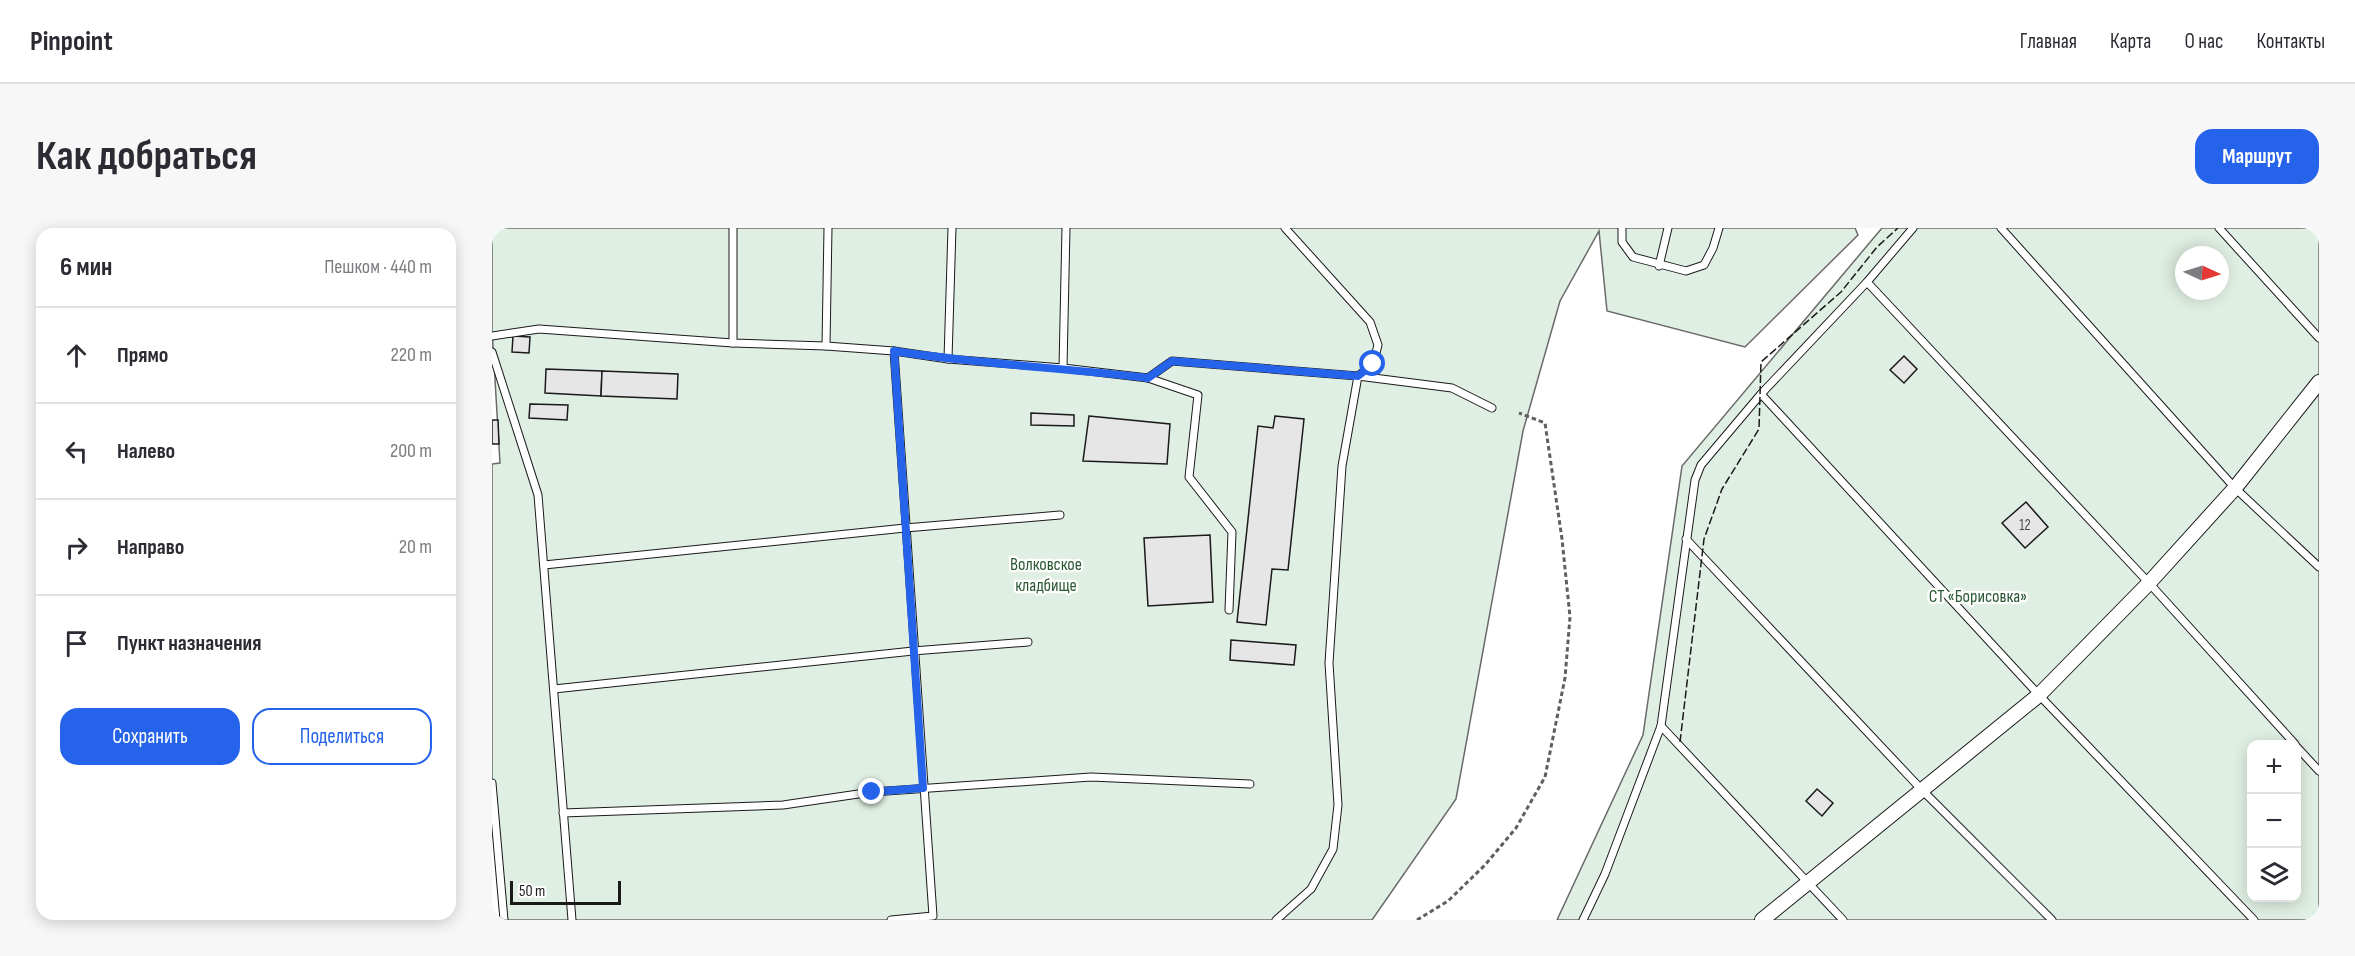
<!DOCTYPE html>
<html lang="ru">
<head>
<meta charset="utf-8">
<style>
  :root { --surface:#fff; --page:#f7f7f7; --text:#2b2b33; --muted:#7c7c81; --line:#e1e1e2; --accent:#2563eb }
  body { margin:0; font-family:"Sofia Sans Condensed",sans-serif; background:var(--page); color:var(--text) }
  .controls { position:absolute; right:18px; bottom:18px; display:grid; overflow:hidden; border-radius:12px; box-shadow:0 3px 15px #0003 }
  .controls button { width:54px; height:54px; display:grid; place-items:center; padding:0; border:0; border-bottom:2px solid var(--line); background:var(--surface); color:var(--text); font:30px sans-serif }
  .compass { position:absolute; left:1683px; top:18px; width:54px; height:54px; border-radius:50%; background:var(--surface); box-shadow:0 3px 15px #0003; rotate:94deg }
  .scale { position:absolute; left:18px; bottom:15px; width:111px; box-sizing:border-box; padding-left:6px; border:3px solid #1a1a1a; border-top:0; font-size:16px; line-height:21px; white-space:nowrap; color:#1a1a1a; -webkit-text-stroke:4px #fff; paint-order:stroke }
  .stop { position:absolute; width:18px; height:18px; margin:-14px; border:4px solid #2563eb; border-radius:50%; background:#fff }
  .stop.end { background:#2563eb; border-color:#fff; box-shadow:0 2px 6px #0008 }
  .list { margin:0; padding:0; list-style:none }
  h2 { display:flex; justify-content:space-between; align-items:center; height:78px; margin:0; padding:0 24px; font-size:26px }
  h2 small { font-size:20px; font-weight:400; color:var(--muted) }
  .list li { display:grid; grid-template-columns:39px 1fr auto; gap:18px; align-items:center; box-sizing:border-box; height:96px; padding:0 24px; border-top:2px solid var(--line) }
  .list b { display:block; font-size:22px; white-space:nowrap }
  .list em { font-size:20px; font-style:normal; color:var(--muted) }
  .actions { display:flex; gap:12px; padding:18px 24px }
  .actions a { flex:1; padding:14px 0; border:2px solid var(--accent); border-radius:18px; text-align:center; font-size:21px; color:var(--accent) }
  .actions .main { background:var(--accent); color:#fff }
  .icon { flex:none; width:33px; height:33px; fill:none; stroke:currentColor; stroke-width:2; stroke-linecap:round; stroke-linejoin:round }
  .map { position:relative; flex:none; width:1827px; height:692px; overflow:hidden; border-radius:18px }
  header { display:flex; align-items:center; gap:36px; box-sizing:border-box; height:84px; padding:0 30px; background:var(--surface); border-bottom:2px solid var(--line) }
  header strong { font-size:28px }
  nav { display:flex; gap:33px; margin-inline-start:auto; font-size:21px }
  .intro { display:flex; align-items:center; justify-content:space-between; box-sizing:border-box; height:144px; padding:0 36px }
  h1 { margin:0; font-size:42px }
  .button { padding:15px 27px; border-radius:18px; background:var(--accent); color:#fff; font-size:21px; font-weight:700 }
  main { display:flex; gap:36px; padding:0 36px }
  aside { flex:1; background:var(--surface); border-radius:18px; box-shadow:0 3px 15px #0003 }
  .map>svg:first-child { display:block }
  .green { fill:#e0efe3; stroke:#6a6a6a; stroke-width:1.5; fill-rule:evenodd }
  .building { fill:#e6e6e6; stroke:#1a1a1a; stroke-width:1.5 }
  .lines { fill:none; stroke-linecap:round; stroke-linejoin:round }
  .lane-casing { stroke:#1a1a1a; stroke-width:9 }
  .street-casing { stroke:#1a1a1a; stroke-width:16 }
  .path { stroke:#5f5f5f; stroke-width:3; stroke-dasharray:4.5 3; stroke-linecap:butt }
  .lane { stroke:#fff; stroke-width:7 }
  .street { stroke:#fff; stroke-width:14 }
  .fence { stroke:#1a1a1a; stroke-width:1.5; stroke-dasharray:8 3; stroke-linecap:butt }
  .route { stroke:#2563eb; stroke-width:8 }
  .labels { text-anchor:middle; stroke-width:4.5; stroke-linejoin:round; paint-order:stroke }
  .number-label { font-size:15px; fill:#4d4d4d }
  .park-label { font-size:18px; fill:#2b5a34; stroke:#fff }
</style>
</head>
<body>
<header>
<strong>Pinpoint</strong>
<nav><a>Главная</a><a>Карта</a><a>О нас</a><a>Контакты</a></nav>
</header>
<div class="intro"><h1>Как добраться</h1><a class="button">Маршрут</a></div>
<main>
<aside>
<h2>6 мин<small>Пешком · 440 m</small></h2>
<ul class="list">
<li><svg class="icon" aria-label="ahead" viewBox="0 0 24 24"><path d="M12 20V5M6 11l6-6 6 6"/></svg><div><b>Прямо</b></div><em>220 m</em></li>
<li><svg class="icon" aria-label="left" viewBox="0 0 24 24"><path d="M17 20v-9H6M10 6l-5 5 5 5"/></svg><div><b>Налево</b></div><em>200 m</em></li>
<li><svg class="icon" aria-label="right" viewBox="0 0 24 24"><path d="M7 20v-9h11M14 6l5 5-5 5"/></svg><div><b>Направо</b></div><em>20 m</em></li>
<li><svg class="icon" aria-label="arrive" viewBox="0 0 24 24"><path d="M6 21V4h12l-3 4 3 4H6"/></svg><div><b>Пункт назначения</b></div></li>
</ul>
<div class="actions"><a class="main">Сохранить</a><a>Поделиться</a></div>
</aside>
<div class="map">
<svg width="1827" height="692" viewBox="0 0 1827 692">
  <rect width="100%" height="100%" fill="#fff"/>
  <g class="green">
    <polygon points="0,0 1363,0 1366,7 1253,119 1115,83 1107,3 1068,73 1031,203 964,571 880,692 12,692 0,555 0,236 8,235 0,102"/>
    <path d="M1390,0H1827V692H1065L1151,507L1190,238ZM1692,27H1728V63H1692ZM1760,516H1804V670H1760Z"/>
  </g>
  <g class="building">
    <polygon points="21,108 38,109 37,125 20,124"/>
    <polygon points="1412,128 1425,141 1412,155 1398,142"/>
    <polygon points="54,141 110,143 109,168 53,165"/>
    <polygon points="110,143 186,146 185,171 109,168"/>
    <polygon points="38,176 76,177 75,192 37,190"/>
    <polygon points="539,185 582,187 582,198 539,197"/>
    <polygon points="597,188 678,196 675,236 591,233"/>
    <polygon points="783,188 812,191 796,342 780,341 774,397 745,394 766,198 781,200"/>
    <polygon points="0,192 6,192 7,216 0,216"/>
    <polygon points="1534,274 1556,299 1533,320 1510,295"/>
    <polygon points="718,307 721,374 656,378 652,310"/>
    <polygon points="739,412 804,417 802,437 738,432"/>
    <polygon points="1325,561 1341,575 1330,588 1314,573"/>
  </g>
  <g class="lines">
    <defs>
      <g id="lane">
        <polyline points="793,0 878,94 886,117 881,136 866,148 960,160 1000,180"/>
        <polyline points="1130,0 1130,14 1141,29 1194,43 1212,37 1221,20 1227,0"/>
        <polyline points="1509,0 1743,260 1827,339"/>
        <polyline points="1727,0 1827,110"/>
        <polyline points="1167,38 1176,0"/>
        <polyline points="1375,54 1657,355 1803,516"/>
        <polyline points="0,108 47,101 241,115 334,118 402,123 456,131 571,140 656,150 680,133 866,148 850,238 837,435 846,577 841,621 819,661 784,692"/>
        <polyline points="241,115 241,0"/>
        <polyline points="334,118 336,0"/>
        <polyline points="0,124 46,267 80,692"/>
        <polyline points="456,131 460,0"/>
        <polyline points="571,140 574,0"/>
        <polyline points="656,150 706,167 697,249 740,304 737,382"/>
        <polyline points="1269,166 1547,467 1762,692"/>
        <polyline points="1194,311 1429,561 1560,692"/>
        <polyline points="52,337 413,300 568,287"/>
        <polyline points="62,461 421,423 536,414"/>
        <polyline points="1169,498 1351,692"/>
        <polyline points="1804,518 1827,543"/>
        <polyline points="0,555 12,692"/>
        <polyline points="71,585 291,577 380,564 599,549 758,556"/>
        <polyline points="399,692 441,688 402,123"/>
        <polyline points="1091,692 1113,646 1169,498 1203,252 1209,237 1269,166 1375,54 1421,0"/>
      </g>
      <polyline id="street" points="1270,692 1547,467 1657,355 1743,260 1827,154"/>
    </defs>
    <use href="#lane" class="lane-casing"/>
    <use href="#street" class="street-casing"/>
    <polyline class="path" points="925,692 956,673 993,637 1024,600 1053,549 1073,450 1078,389 1070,311 1053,195 1027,185"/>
    <use href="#lane" class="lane"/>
    <use href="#street" class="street"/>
    <polyline class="fence" points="1188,514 1212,311 1230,261 1267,201 1269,134 1349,64 1385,19 1406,0"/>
  </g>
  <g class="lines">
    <path class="route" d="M380,564L431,560L402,123C486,136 572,140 656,150L680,133L866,148L881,136"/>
  </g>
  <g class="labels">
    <g class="number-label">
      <text x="1533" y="302">12</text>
    </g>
    <g class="park-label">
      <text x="554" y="342">Волковское<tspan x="554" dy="21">кладбище</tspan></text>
      <text x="1486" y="374">СТ «Борисовка»</text>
    </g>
  </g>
</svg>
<div class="controls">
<button>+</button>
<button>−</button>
<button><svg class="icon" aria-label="layers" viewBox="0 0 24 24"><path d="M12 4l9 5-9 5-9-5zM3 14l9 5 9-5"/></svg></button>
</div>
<svg class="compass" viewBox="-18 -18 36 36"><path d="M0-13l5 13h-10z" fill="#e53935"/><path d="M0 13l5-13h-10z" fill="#7c7c81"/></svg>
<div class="scale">50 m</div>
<div class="stop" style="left:881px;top:136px"></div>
<div class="stop end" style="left:380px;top:564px"></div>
</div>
</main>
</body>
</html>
